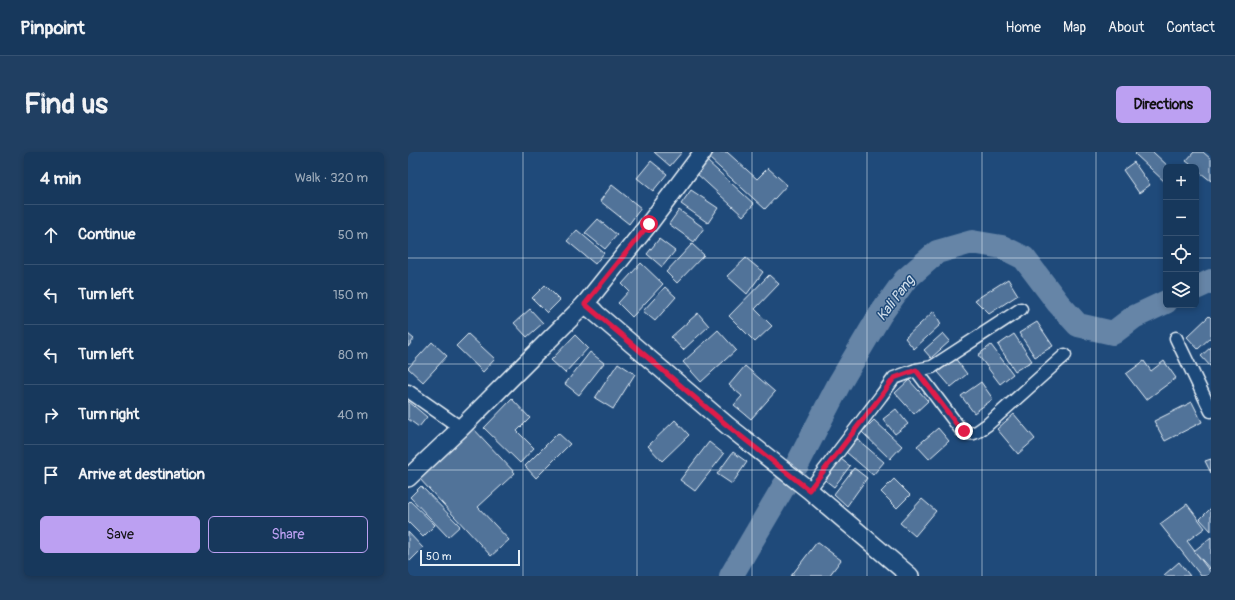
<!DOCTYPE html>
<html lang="en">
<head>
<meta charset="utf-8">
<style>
  :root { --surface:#17385c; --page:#203f62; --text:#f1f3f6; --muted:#9eacbb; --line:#365272; --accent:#bca0f2 }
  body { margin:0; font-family:Pangolin,sans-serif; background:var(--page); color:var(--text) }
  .controls { position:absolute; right:12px; top:12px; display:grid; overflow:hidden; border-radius:6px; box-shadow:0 2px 6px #0003 }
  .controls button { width:36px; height:36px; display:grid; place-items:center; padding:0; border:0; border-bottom:1px solid var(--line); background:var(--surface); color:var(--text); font:20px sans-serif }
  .scale { position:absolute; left:12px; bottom:10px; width:100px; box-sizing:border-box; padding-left:4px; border:2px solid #e8f1f8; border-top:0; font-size:11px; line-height:14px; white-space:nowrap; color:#e8f1f8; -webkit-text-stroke:3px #1f4a7a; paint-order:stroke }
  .stop { position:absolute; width:12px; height:12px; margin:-9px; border:3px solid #e11d48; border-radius:50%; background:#fff }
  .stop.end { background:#e11d48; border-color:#fff; box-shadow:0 1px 4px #0008 }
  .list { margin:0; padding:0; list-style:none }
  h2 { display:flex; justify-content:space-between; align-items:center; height:52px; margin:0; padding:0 16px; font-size:17px }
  h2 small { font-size:13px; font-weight:400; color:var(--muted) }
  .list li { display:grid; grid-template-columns:26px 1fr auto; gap:12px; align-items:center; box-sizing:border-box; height:60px; padding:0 16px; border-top:1px solid var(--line) }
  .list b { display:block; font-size:15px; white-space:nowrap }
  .list em { font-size:13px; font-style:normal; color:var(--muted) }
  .actions { display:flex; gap:8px; padding:12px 16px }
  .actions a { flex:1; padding:9px 0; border:1px solid var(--accent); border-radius:6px; text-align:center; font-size:14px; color:var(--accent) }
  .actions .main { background:var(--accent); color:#111 }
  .icon { flex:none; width:22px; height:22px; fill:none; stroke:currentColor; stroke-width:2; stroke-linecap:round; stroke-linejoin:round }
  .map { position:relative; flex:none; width:803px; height:424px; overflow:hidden; border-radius:6px }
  header { display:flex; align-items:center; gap:24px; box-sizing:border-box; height:56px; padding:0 20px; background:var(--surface); border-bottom:1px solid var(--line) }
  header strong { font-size:19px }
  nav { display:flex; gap:22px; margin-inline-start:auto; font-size:14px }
  .intro { display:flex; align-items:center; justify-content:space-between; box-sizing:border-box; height:96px; padding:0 24px }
  h1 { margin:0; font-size:28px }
  .button { padding:10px 18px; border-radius:6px; background:var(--accent); color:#111; font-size:14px; font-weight:700 }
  main { display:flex; gap:24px; padding:0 24px }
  aside { flex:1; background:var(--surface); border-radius:6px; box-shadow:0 2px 6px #0003 }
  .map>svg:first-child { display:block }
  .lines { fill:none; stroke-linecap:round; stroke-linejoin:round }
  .river { stroke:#6685a7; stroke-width:24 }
  .building { fill:#517399; stroke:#e8f1f8 }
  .street-casing { stroke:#e8f1f8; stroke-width:15 }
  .secondary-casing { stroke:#e8f1f8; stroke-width:20 }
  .street { stroke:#1f4a7a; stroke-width:12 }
  .secondary { stroke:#1f4a7a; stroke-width:17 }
  .route { stroke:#e11d48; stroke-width:5 }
  .grid { fill:none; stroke:#e8f1f8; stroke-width:1; stroke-opacity:0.55 }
  .labels { text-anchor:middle; stroke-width:3; stroke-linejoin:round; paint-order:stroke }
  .water-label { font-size:14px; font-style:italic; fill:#d4e1ec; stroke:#1f4a7a }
</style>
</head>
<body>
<header>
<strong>Pinpoint</strong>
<nav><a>Home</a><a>Map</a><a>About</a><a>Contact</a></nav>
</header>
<div class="intro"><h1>Find us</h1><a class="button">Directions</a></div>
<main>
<aside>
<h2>4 min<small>Walk · 320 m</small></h2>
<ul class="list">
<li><svg class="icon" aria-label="ahead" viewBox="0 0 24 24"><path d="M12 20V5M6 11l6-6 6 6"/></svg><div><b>Continue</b></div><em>50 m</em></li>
<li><svg class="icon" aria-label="left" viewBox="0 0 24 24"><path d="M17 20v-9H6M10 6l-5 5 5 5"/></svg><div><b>Turn left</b></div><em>150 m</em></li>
<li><svg class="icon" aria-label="left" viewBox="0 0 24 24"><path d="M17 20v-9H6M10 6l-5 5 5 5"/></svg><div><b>Turn left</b></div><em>80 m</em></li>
<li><svg class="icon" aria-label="right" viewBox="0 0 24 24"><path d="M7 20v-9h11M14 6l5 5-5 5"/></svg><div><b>Turn right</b></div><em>40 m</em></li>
<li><svg class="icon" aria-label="arrive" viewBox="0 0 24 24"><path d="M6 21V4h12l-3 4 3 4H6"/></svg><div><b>Arrive at destination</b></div></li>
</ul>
<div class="actions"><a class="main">Save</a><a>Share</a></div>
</aside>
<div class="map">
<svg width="803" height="424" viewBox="0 0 803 424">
  <rect width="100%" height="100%" fill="#1f4a7a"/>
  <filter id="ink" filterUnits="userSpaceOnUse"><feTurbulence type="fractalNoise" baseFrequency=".025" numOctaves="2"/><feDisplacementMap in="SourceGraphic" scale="8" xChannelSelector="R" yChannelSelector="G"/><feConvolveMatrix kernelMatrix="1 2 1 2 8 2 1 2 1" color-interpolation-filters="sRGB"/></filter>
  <g filter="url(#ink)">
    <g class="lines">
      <g class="river">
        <polyline points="788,136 803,129"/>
        <polyline points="389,313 431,232 472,163 497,128 529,100 564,90 594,95 616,106 650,151 670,173 705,181 726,165 758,150"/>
        <polyline points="323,424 376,334"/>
      </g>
    </g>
    <g class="building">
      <polygon points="246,0 274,0 262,14"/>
      <polygon points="307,0 319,0 349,27 360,16 379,33 357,57 301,6"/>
      <polygon points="729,0 745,0 761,15 758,15 758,31 727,2"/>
      <polygon points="786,0 795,0 803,7 803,29 788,17 788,15 786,15 778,9"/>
      <polygon points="243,9 259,22 245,39 229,26"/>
      <polygon points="299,9 346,52 335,64 288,21"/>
      <polygon points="726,10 742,33 731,41 715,18"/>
      <polygon points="204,33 233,56 221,72 192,49"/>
      <polygon points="283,38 310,56 300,71 273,52"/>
      <polygon points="271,58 296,76 286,90 261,72"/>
      <polygon points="190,67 209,83 197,97 177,81"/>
      <polygon points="169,78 196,101 187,112 159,89"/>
      <polygon points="251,87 267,99 254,115 239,102"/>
      <polygon points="284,92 296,103 269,131 258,120"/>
      <polygon points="338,106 355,120 339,142 319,124"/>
      <polygon points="233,111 255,132 224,165 210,151 221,139 214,132"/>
      <polygon points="361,123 371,132 347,157 364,174 347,190 321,164"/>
      <polygon points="600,127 610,143 581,162 567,148"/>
      <polygon points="137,133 152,148 139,161 124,146"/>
      <polygon points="257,135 268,145 247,169 235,159"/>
      <polygon points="122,157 135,171 119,185 106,171"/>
      <polygon points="526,159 533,172 506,197 497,186"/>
      <polygon points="290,161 301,174 275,198 263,185"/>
      <polygon points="801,164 803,166 803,185 790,197 779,185"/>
      <polygon points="629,170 645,194 627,205 611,181"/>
      <polygon points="310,178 328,198 293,230 275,210"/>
      <polygon points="535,181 542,189 523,206 516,198"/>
      <polygon points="0,182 6,187 0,195"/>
      <polygon points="60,182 87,207 75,220 48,194"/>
      <polygon points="606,182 624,209 607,219 590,193"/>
      <polygon points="167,183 180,196 157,221 143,208"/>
      <polygon points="24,190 39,204 15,230 0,216"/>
      <polygon points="583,193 605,222 592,232 570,203"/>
      <polygon points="803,195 803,215 793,204"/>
      <polygon points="182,200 196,211 171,243 157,232"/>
      <polygon points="547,206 559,222 543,235 530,220"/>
      <polygon points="736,209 743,219 756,209 768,226 738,248 718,222"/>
      <polygon points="210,211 227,222 205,257 187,246"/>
      <polygon points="337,214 367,240 343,267 326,253 334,244 321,233"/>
      <polygon points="501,228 520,249 506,262 487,241"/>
      <polygon points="573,230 585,247 566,261 553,244"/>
      <polygon points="104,247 122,266 109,279 126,296 112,311 76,276"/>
      <polygon points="0,249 19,265 11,275 0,267"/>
      <polygon points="784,250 794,270 757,289 746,269"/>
      <polygon points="488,257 500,272 487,282 475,267"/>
      <polygon points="606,262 627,287 610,302 589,277"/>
      <polygon points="267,268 281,283 254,309 240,294"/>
      <polygon points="466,268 494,294 482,307 454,280"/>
      <polygon points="64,275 107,321 70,355 101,388 83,404 10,325"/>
      <polygon points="530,276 541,289 521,307 509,294"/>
      <polygon points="150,281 162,292 128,326 117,314"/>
      <polygon points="449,287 476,310 465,323 438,300"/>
      <polygon points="301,290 316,302 287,339 272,328"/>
      <polygon points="325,300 339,310 324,332 309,322"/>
      <polygon points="433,307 442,314 426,335 417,328"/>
      <polygon points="803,307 803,321 797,309"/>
      <polygon points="446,316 459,326 439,354 426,342"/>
      <polygon points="486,327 502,343 489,356 473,340"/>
      <polygon points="13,334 52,374 40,385 2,345"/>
      <polygon points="514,347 528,359 507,384 492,371"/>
      <polygon points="2,349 27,373 15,385 0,370 0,351"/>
      <polygon points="779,352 797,376 779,389 803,421 803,424 793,424 752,372"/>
      <polygon points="803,356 803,379 792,367"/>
      <polygon points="0,380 15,396 2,409 0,407"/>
      <polygon points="803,385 803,418 786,399"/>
      <polygon points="409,390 433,408 421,424 383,424"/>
      <polygon points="771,410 782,424 757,424 756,423"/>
    </g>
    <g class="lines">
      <defs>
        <g id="street">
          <polyline points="768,186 803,259"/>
          <path d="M508,218L553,278C566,285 568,280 579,273L657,203"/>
          <polyline points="0,239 53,276"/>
          <polyline points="401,338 473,244 486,226 508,218 524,215 613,157"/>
        </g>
        <g id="secondary">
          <polyline points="186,159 177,152 241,72 295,0"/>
          <polyline points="0,326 53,276 177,152 320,274 401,338 502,424"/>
        </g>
      </defs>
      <use href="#street" class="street-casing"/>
      <use href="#secondary" class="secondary-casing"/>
      <use href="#street" class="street"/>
      <use href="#secondary" class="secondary"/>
    </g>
  </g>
  <g class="lines" filter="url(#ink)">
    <polyline class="route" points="241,72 177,152 320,274 401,338 473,244 486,226 508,218 553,278 556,279"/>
  </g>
  <path class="grid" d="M115,0V424M229,0V424M344,0V424M459,0V424M574,0V424M688,0V424M0,106H758M788,106H803M0,212H803M0,318H803"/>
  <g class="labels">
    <g class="water-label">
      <text transform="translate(487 146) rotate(-53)" y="5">Kali Pang</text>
    </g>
  </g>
</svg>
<div class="controls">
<button>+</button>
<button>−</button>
<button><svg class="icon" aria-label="locate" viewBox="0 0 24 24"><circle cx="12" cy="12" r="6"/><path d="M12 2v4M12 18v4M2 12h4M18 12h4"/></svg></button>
<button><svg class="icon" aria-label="layers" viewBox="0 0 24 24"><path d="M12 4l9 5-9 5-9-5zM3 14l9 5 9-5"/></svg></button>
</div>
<div class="scale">50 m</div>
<div class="stop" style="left:241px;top:72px"></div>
<div class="stop end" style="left:556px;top:279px"></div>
</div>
</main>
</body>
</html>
